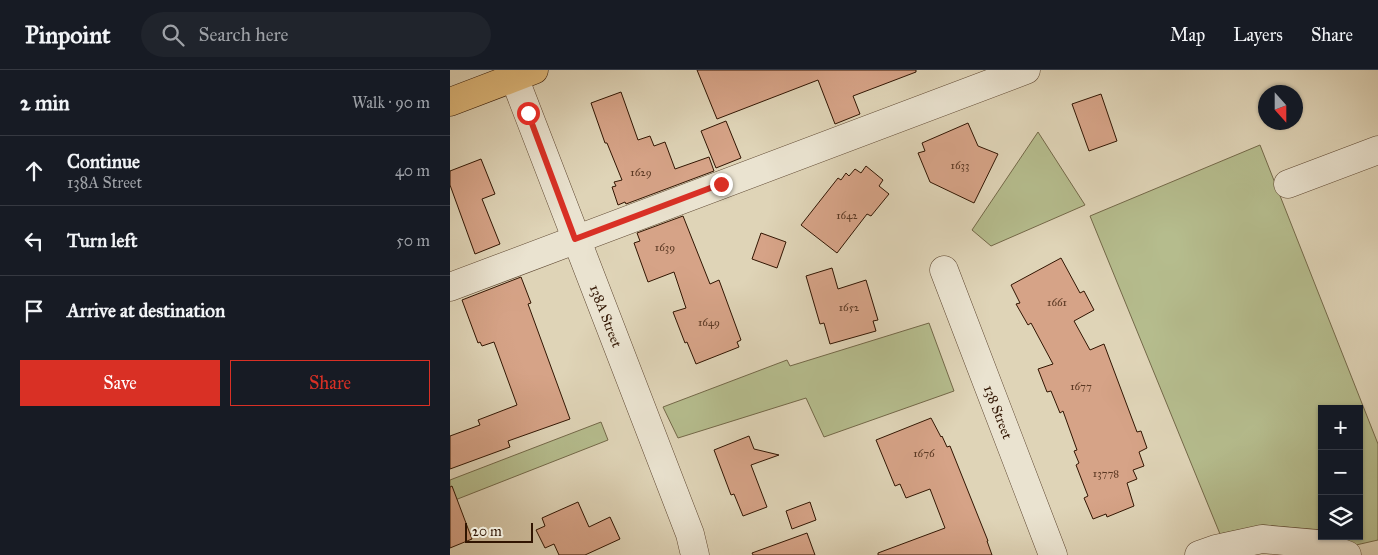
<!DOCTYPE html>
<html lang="en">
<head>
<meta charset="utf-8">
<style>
  :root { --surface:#171b24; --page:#20242c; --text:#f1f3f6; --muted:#9ea1a6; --line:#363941; --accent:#d93025 }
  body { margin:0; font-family:"IM FELL Great Primer",serif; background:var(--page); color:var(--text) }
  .controls { position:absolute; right:15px; bottom:15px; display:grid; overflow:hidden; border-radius:0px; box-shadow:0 1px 4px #0004 }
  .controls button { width:45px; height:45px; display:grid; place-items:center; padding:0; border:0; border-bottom:1px solid var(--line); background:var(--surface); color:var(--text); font:25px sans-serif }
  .compass { position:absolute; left:808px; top:15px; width:45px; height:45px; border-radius:50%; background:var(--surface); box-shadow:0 1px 4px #0004; rotate:159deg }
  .scale { position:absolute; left:15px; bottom:12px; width:68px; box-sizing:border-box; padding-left:5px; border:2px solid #311502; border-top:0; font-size:14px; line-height:18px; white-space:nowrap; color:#311502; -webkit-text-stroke:4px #eae3d0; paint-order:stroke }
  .stop { position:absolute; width:15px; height:15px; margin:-11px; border:4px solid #d93025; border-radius:50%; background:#fff }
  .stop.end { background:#d93025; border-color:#fff; box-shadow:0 1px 5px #0008 }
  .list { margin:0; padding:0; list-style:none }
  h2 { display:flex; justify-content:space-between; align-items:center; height:65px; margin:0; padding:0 20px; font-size:21px }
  h2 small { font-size:16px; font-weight:400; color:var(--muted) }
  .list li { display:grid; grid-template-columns:32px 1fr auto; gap:15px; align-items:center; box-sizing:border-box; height:70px; padding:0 20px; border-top:1px solid var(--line) }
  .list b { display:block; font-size:19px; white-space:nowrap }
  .list p { margin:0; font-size:16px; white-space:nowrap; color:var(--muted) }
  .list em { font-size:16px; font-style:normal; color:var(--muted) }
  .actions { display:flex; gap:10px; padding:15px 20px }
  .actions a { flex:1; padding:11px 0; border:1px solid var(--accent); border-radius:0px; text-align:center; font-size:18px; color:var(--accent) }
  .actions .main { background:var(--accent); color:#fff }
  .icon { flex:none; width:28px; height:28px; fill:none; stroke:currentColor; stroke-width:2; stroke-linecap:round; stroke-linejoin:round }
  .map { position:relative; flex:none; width:928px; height:485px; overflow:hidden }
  header { display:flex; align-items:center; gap:30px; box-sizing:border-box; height:70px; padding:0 25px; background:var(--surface); border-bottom:1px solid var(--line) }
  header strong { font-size:24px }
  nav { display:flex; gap:28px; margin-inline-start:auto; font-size:18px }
  .search { width:350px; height:45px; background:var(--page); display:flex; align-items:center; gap:12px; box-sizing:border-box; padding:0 18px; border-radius:28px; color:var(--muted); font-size:19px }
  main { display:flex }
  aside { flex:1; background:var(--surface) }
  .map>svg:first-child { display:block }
  .green { fill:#b5bc8d; stroke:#736848 }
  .building { fill:#d6a387; stroke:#311502 }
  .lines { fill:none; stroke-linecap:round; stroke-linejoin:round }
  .minor-casing { stroke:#5c452f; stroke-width:29 }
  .major-casing { stroke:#311502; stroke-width:29 }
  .minor { stroke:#eae3d0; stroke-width:28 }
  .major { stroke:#e0ba7c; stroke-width:28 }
  .route { stroke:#d93025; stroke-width:6 }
  .labels { text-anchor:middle; stroke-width:4; stroke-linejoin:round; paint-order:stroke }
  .number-label { font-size:11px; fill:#5a3823 }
  .street-label { font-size:14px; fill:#311502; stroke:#eae3d0 }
</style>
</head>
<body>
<header>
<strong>Pinpoint</strong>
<div class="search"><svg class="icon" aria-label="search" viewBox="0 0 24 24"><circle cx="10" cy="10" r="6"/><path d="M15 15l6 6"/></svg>Search here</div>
<nav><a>Map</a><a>Layers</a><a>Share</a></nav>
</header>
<main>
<aside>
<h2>2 min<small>Walk · 90 m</small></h2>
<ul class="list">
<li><svg class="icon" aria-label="ahead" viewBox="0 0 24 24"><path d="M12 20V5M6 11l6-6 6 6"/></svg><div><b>Continue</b><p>138A Street</p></div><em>40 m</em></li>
<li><svg class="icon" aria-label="left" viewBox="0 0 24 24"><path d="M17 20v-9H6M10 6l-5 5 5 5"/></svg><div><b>Turn left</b></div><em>50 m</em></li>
<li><svg class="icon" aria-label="arrive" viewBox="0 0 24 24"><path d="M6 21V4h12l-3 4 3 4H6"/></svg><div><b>Arrive at destination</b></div></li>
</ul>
<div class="actions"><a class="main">Save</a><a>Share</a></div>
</aside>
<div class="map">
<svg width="928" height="485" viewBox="0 0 928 485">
  <rect width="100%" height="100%" fill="#dfd4b7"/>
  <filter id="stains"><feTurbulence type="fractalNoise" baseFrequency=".004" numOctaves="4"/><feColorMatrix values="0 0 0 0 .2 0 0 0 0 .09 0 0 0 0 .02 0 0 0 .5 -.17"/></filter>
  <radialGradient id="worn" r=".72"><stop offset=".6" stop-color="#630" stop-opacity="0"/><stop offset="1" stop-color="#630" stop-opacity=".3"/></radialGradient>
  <g class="green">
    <polygon points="588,62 635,135 541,176 522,160"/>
    <polygon points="810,75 928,374 928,470 906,475 887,466 909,466 909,339 872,339 872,460 813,455 770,464 640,146"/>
    <polygon points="479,253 504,321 374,367 356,328 228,368 213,337 337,290 340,296"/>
    <polygon points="151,352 158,370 0,432 0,410"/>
  </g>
  <g class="building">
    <polygon points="247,0 466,0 466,2 403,26 410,44 385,54 368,10 267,49"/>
    <polygon points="171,22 188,70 200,66 204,76 215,72 225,99 259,87 264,101 176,134 175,132 168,135 162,117 166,116 164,112 172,110 157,73 155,73 141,33"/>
    <polygon points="651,24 667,71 639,81 622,34"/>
    <polygon points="276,51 291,88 266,98 251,61"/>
    <polygon points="518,53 528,76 548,84 524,133 480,112 468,83 475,81 472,73"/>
    <polygon points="31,89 45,124 32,129 50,174 25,184 0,115 0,101"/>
    <polygon points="416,96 433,110 429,116 439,124 421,146 417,144 387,183 351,155 388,108 391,110 396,103 399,106 405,99 411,103"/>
    <polygon points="233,146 260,214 269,210 291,270 287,272 289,277 246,294 237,272 235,273 223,242 236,238 224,202 198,212 184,173 190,171 187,163"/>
    <polygon points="311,163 336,172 327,198 302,189"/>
    <polygon points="611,188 630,223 634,221 644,240 624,251 640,280 654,274 687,362 691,361 697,378 689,382 694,396 683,400 687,409 677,413 684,436 657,447 656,444 643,449 634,428 638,426 626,395 629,393 624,381 627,380 613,341 610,343 601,321 597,322 588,299 603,294 581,253 578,255 566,234 570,233 561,215"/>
    <polygon points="382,198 388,219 416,210 428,250 423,251 426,261 380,274 374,253 370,254 356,206"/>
    <polygon points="71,207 81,233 78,234 120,349 58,371 60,377 0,399 0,366 30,355 28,350 67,335 44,272 32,276 30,272 28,273 12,230"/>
    <polygon points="481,348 491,367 492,366 497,377 500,376 538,471 537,471 542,485 428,485 428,483 495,458 480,419 456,428 450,414 445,416 426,370"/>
    <polygon points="299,366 304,379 329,385 301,395 317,437 293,446 284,424 281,425 264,380"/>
    <polygon points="2,416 22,469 0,478 0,417"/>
    <polygon points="128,432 139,457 160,447 170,469 135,485 109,485 104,474 95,478 86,460 95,456 92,448"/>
    <polygon points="360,432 366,450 342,459 336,441"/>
    <polygon points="357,463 365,485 303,485 302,483"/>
  </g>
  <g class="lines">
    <defs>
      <g id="minor">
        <path id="s1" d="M64,7L240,464L245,485"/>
        <polyline points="838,114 928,80"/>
        <path id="s2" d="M494,200L603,485"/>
        <polyline points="0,217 576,0"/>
        <polyline points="749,485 766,479 812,469 867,474 897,485"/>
      </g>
      <polyline id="major" points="0,32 84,0"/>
    </defs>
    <use href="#minor" class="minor-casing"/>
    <use href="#major" class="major-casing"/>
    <use href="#minor" class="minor"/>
    <use href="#major" class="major"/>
  </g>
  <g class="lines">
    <polyline class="route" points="78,43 125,169 271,114"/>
  </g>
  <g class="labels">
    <g class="number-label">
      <text x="510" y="99">1633</text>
      <text x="191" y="106">1629</text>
      <text x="397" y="149">1642</text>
      <text x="215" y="181">1639</text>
      <text x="607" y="236">1661</text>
      <text x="399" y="241">1652</text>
      <text x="259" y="256">1649</text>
      <text x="631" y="320">1677</text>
      <text x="474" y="387">1676</text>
      <text x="656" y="407">13778</text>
    </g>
    <g class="street-label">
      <text dy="5" stroke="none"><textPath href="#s1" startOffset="256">138A Street</textPath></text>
      <text dy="5" stroke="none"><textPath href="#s2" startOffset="152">138 Street</textPath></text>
    </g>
  </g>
  <rect width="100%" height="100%" filter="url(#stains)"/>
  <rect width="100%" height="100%" fill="url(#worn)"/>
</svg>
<div class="controls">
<button>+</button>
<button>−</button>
<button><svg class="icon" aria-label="layers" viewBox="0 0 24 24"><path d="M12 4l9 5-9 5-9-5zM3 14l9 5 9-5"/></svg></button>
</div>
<svg class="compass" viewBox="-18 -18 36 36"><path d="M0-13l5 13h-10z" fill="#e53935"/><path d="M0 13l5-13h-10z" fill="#9ea1a6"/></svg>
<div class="scale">20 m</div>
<div class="stop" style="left:78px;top:43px"></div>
<div class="stop end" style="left:271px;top:114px"></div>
</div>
</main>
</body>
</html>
